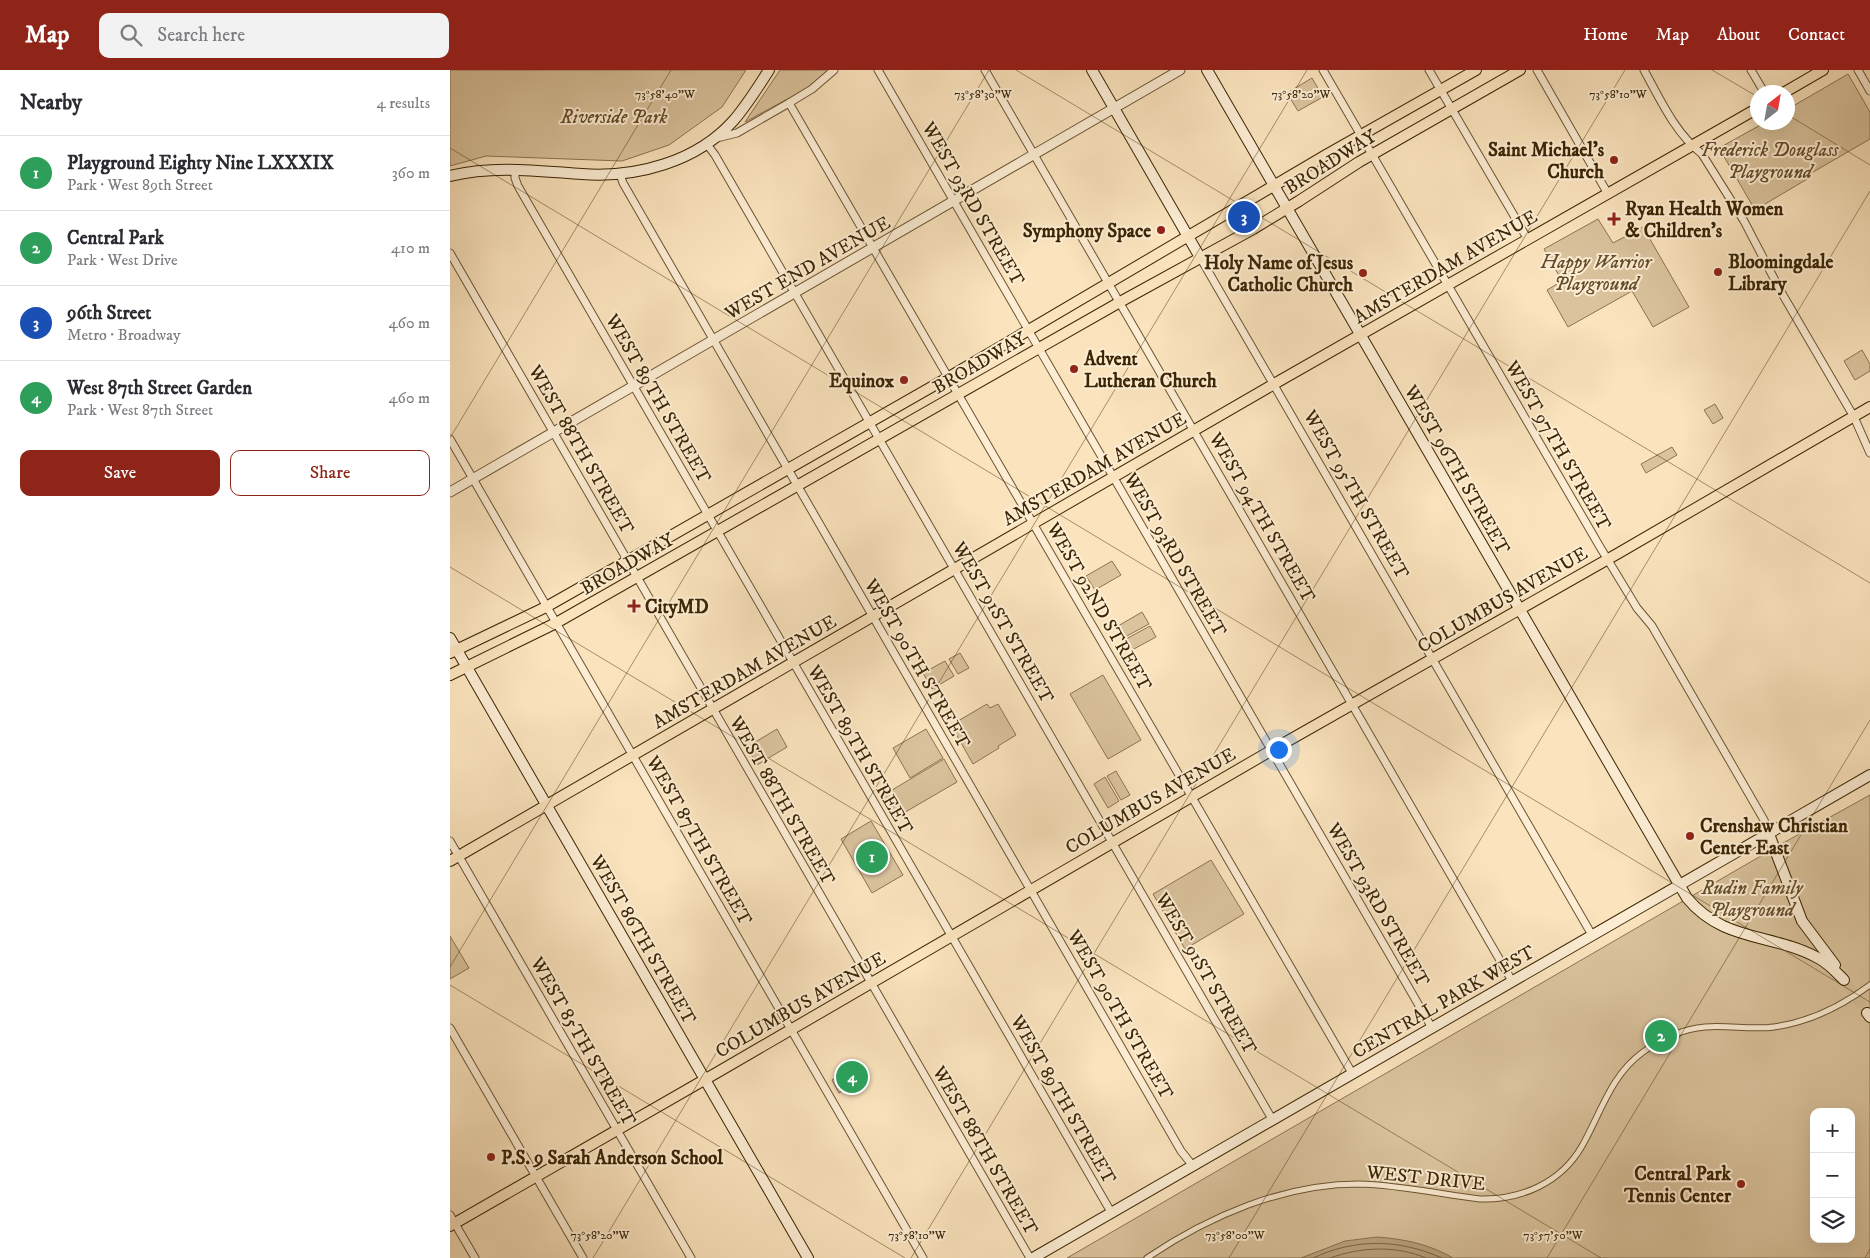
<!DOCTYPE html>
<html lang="en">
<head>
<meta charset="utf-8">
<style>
  :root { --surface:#fff; --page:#f2f2f3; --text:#2b2b33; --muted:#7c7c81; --line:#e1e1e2; --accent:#8f2418 }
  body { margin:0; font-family:"IM FELL DW Pica",serif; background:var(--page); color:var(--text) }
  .controls { position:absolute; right:15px; bottom:15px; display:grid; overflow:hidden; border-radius:10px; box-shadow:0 5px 20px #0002 }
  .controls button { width:45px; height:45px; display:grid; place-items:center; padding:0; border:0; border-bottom:1px solid var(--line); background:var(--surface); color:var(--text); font:25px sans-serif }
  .compass { position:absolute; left:1300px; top:15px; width:45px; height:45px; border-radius:50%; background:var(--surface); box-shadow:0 5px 20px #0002; rotate:31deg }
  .you { position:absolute; left:828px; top:679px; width:18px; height:18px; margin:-12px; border:4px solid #fff; border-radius:50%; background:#1a73e8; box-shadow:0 0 0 8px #1a73e833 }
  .badge { display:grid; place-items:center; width:32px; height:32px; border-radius:50%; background:var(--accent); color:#fff; font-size:16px; font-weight:700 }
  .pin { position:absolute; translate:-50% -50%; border:2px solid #fff; box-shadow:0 1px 5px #0006 }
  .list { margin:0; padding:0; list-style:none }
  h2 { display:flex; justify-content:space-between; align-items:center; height:65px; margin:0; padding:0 20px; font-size:21px }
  h2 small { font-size:16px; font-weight:400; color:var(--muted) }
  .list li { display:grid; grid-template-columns:32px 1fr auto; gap:15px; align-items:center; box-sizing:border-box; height:75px; padding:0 20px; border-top:1px solid var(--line) }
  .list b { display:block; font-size:19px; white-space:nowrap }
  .list p { margin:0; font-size:16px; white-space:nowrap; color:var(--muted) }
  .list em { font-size:16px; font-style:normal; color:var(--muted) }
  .actions { display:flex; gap:10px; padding:15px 20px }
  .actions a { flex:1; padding:11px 0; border:1px solid var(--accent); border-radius:10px; text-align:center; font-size:18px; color:var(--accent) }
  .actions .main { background:var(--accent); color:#fff }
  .icon { flex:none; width:28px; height:28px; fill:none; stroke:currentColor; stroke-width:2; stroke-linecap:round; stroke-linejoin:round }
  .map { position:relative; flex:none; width:1420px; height:1188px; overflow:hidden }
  header { display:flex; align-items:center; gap:30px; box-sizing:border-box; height:70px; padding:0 25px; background:var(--accent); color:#fff }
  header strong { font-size:24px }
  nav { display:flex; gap:28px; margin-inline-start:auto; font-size:18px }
  .search { width:350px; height:45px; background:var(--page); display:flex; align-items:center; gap:12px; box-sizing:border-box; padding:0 18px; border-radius:10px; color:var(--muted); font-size:19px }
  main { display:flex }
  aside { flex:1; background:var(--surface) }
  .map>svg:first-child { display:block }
  .green { fill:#dac39d; stroke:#8b7450; fill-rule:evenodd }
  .water { fill:#b9a27e; stroke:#87704d }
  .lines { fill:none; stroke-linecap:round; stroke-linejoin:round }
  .shore { stroke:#7a6440; stroke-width:1 }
  .secondary-tunnel { stroke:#d4bd98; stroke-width:10; stroke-dasharray:10 5; stroke-linecap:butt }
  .pedestrian-casing { stroke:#6c5432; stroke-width:7 }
  .minor-casing { stroke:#6c5432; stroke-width:9 }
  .tertiary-casing { stroke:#6c5432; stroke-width:11 }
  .secondary-casing { stroke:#3c2503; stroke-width:12 }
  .primary-casing { stroke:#3c2503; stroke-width:12 }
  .pedestrian { stroke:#fcedd4; stroke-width:5 }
  .minor { stroke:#fcedd4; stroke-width:7 }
  .tertiary { stroke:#fcedd4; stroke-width:9 }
  .secondary { stroke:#fcedd4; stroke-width:10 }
  .primary { stroke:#fae3bd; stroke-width:10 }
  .ticks { fill:none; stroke:#3c2503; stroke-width:1; stroke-opacity:0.45 }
  .poi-dot { fill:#8f2418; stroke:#fcedd4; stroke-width:2 }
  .labels { text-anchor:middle; stroke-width:4; stroke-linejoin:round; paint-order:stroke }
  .park-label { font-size:19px; font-style:italic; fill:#644c2a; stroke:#fcedd4 }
  .poi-label { font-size:19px; font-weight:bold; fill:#3c2503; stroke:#fcedd4; text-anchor:start }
  .street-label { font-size:19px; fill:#3c2503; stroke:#fcedd4 }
  .ticks-label { font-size:12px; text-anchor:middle; fill:#3c2503; stroke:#fcedd4; stroke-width:4; stroke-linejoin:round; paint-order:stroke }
</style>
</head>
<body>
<header>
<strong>Map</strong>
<div class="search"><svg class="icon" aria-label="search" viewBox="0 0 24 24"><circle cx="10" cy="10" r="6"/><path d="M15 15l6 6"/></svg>Search here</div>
<nav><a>Home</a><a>Map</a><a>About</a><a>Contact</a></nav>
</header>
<main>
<aside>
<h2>Nearby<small>4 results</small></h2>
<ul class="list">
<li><span class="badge" style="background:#2e9e5b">1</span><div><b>Playground Eighty Nine LXXXIX</b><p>Park · West 89th Street</p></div><em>360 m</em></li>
<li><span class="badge" style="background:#2e9e5b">2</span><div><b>Central Park</b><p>Park · West Drive</p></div><em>410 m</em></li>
<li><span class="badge" style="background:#1a4fb4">3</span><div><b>96th Street</b><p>Metro · Broadway</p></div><em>460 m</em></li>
<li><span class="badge" style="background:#2e9e5b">4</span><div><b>West 87th Street Garden</b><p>Park · West 87th Street</p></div><em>460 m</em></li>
</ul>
<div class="actions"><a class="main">Save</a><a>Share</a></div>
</aside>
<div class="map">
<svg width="1420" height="1188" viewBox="0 0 1420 1188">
  <rect width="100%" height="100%" fill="#fae3bd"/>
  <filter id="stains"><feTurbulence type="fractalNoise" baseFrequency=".004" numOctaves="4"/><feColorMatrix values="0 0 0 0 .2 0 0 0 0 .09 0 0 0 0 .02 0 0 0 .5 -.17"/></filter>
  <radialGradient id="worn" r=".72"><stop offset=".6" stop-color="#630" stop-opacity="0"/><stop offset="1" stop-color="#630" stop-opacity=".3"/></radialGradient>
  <g class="green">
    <polygon points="0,0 296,0 272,37 219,75 172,91 36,86 0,96"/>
    <polygon points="330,0 379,0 356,19 295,52"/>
    <polygon points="1398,4 1420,42 1420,69 1358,105 1359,108 1305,140 1269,78 1314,53 1338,52 1338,39"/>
    <polygon points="862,8 873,27 848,41 837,23"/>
    <polygon points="1148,149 1163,173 1193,157 1239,237 1203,257 1182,221 1118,257 1097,220 1112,211 1094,179"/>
    <polygon points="1412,280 1420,294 1420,301 1405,310 1394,291"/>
    <polygon points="1265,334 1273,348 1263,354 1254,340"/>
    <polygon points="1222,377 1227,385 1196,403 1191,394"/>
    <polygon points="662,491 671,505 645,520 636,506"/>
    <polygon points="692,542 699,554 675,567 668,556"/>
    <polygon points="700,556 706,567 682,580 676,569"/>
    <polygon points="510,583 519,598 508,604 499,589"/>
    <polygon points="495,591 504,606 482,619 473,603"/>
    <polygon points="653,605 691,670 658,689 620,624"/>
    <polygon points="537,634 540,638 548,634 566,665 548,676 549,678 523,694 501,655"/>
    <polygon points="327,659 337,677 307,695 297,677"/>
    <polygon points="476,659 493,688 460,708 443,678"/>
    <polygon points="494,689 507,712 445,748 432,726"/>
    <polygon points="666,701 680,725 671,730 657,706"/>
    <polygon points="655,707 669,731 658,738 644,714"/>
    <path d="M1420,725V1188H617L1335,772ZM1364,1042H1401V1169H1364Z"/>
    <polygon points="421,751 453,805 422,823 391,769"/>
    <polygon points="761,790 794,844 735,879 703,824"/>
    <polygon points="0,866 19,898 0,909"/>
    <polygon points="412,992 419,1005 389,1023 382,1010"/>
  </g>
  <path class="water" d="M927,1167C954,1169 979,1174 1003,1188H851L895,1171Z"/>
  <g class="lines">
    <g class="shore">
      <path d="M863,1188C906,1168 949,1169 992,1188"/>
      <path d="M880,1188C911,1177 945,1175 976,1188"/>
    </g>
    <polyline class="secondary-tunnel" points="1398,915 1417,943"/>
    <defs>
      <path id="pedestrian" d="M697,1188C759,1146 833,1114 909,1114C950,1115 990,1124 1030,1129C1071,1130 1111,1113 1132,1076C1151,1043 1160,1006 1193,982C1211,969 1233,959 1255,957C1278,955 1301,960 1324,957C1359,952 1392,936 1420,915"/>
      <g id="minor">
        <polyline points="428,0 982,958"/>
        <polyline points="535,0 1062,911"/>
        <polyline points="873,0 1150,477 1187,538 1202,556 1314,750 1319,764"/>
        <polyline points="979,0 1077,168"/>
        <polyline points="1087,0 1158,124"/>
        <path d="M1194,0C1210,29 1225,63 1252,84L1294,151L1330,220L1404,347L1420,383"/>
        <polyline points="1301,0 1314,22"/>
        <polyline points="1408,0 1420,21"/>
        <polyline points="339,33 902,1003"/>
        <polyline points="267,68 287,63 339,33 362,19 384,0"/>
        <polyline points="256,73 265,85 822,1049"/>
        <polyline points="65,99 65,108 68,116 661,1142"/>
        <polyline points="170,104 173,113 731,1081 743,1096"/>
        <polyline points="0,183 580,1188"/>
        <polyline points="751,189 1142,865"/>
        <polyline points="0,369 473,1188"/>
        <polyline points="0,771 241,1188"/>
        <polyline points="0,958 133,1188"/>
        <polyline points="0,1145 25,1188"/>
      </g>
      <polyline id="tertiary" points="0,422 730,0"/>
      <g id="secondary">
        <polyline points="642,0 751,189"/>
        <path d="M757,0L1237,828C1273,872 1322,863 1368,888C1378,893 1386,902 1394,910"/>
        <path d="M0,106C44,95 88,101 132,104C186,108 247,92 284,50C297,35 308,17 319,0"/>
        <polyline points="0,568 358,1188"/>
        <polyline points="1319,764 1352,851 1385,895"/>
        <polyline points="1417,943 1420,947"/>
        <polyline points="583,1188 1420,705"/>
      </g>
      <g id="primary">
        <polyline points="1335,22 1373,0"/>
        <polyline points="0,583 96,537 170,495 499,307 876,85 1026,0"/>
        <polyline points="0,605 106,553 670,232 803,159 849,131 909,92 1070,0"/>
        <polyline points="0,791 831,310 1308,38"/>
        <polyline points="0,1156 268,1002 829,676 1167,484 1420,337"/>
      </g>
    </defs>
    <use href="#pedestrian" class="pedestrian-casing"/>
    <use href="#minor" class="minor-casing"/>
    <use href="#tertiary" class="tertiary-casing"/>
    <use href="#secondary" class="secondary-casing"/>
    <use href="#primary" class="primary-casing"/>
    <use href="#pedestrian" class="pedestrian"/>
    <use href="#minor" class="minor"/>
    <use href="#tertiary" class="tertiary"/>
    <use href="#secondary" class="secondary"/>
    <use href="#primary" class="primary"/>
  </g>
  <path class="ticks" d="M566,0L1420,513M1262,0L1308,27M1338,45L1420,95M0,78L1420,932M0,368L221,0M0,497L1151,1188M0,897L539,0M0,915L455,1188M143,1188L857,0M461,1188L1175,0M779,1188L1420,121M1097,1188L1420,650M1415,1188L1420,1179"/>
  <g class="poi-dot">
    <circle cx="1164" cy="90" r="5"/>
    <path d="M1161.5 141.5h5v5h5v5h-5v5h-5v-5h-5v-5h5z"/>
    <circle cx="711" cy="160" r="5"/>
    <circle cx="1268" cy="202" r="5"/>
    <circle cx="913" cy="203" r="5"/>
    <circle cx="624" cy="299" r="5"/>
    <circle cx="454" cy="310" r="5"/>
    <path d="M181.5 528.5h5v5h5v5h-5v5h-5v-5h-5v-5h5z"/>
    <circle cx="1240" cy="766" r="5"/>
    <circle cx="41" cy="1087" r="5"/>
    <circle cx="1291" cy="1114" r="5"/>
  </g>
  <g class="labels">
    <g class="park-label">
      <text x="164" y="53">Riverside Park</text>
      <text x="1320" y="86">Frederick Douglass<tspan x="1320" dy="22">Playground</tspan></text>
      <text x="1146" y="198">Happy Warrior<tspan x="1146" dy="22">Playground</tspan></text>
      <text x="1302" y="824">Rudin Family<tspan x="1302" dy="22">Playground</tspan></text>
    </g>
    <g class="poi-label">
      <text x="1154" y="86" text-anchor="end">Saint Michael's<tspan x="1154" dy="22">Church</tspan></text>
      <text x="1175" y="145">Ryan Health Women<tspan x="1175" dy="22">&amp; Children's</tspan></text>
      <text x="701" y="167" text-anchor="end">Symphony Space</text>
      <text x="1278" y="198">Bloomingdale<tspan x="1278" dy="22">Library</tspan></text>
      <text x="903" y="199" text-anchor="end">Holy Name of Jesus<tspan x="903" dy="22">Catholic Church</tspan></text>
      <text x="634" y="295">Advent<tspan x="634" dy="22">Lutheran Church</tspan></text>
      <text x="444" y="317" text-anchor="end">Equinox</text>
      <text x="195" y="543">CityMD</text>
      <text x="1250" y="762">Crenshaw Christian<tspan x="1250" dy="22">Center East</tspan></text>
      <text x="51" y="1094">P.S. 9 Sarah Anderson School</text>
      <text x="1281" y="1110" text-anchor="end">Central Park<tspan x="1281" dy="22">Tennis Center</tspan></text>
    </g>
    <g class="street-label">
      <text transform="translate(880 91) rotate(-32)" y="7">BROADWAY</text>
      <text transform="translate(524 133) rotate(60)" y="7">WEST 93RD STREET</text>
      <text transform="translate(995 196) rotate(-30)" y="7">AMSTERDAM AVENUE</text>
      <text transform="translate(357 197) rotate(-30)" y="7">WEST END AVENUE</text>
      <text transform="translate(529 292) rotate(-30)" y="7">BROADWAY</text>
      <text transform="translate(209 328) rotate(60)" y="7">WEST 89TH STREET</text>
      <text transform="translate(1109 375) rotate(60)" y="7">WEST 97TH STREET</text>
      <text transform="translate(132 379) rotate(60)" y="7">WEST 88TH STREET</text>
      <text transform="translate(644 398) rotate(-30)" y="7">AMSTERDAM AVENUE</text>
      <text transform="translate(1008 399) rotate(60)" y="7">WEST 96TH STREET</text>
      <text transform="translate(907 424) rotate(60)" y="7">WEST 95TH STREET</text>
      <text transform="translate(813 447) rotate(60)" y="7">WEST 94TH STREET</text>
      <text transform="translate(726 484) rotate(60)" y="7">WEST 93RD STREET</text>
      <text transform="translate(177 493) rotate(-30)" y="7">BROADWAY</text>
      <text transform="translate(1052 529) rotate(-30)" y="7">COLUMBUS AVENUE</text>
      <text transform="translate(650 536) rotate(60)" y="7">WEST 92ND STREET</text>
      <text transform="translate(554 552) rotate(60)" y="7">WEST 91ST STREET</text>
      <text transform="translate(468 593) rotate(60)" y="7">WEST 90TH STREET</text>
      <text transform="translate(294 601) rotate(-30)" y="7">AMSTERDAM AVENUE</text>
      <text transform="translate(411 679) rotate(60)" y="7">WEST 89TH STREET</text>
      <text transform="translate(333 730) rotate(60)" y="7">WEST 88TH STREET</text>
      <text transform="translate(700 730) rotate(-30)" y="7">COLUMBUS AVENUE</text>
      <text transform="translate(250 770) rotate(60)" y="7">WEST 87TH STREET</text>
      <text transform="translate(929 834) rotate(60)" y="7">WEST 93RD STREET</text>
      <text transform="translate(194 869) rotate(60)" y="7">WEST 86TH STREET</text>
      <text transform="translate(757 903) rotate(60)" y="7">WEST 91ST STREET</text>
      <text transform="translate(993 931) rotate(-30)" y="7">CENTRAL PARK WEST</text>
      <text transform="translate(350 934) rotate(-30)" y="7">COLUMBUS AVENUE</text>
      <text transform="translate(671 944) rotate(60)" y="7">WEST 90TH STREET</text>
      <text transform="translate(134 971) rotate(60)" y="7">WEST 85TH STREET</text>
      <text transform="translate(614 1029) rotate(60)" y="7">WEST 89TH STREET</text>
      <text transform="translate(536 1080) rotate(60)" y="7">WEST 88TH STREET</text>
      <text transform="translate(976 1107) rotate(6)" y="7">WEST DRIVE</text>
    </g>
  </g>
  <g class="ticks-label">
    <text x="1168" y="28">73°58'10"W</text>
    <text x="215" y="28">73°58'40"W</text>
    <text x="533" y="28">73°58'30"W</text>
    <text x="851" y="28">73°58'20"W</text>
    <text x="150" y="1169">73°58'20"W</text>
    <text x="467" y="1169">73°58'10"W</text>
    <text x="785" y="1169">73°58'00"W</text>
    <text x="1103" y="1169">73°57'50"W</text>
  </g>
  <rect width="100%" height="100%" filter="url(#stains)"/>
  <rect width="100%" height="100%" fill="url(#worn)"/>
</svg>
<div class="controls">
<button>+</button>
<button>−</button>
<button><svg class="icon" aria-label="layers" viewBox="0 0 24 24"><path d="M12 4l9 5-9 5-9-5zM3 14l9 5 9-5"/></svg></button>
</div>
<svg class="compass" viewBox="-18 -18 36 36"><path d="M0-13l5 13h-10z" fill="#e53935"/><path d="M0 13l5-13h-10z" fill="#7c7c81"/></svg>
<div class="you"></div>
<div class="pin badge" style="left:422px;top:787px;background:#2e9e5b">1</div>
<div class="pin badge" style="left:1211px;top:966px;background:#2e9e5b">2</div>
<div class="pin badge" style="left:794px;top:147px;background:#1a4fb4">3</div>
<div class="pin badge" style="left:402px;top:1007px;background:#2e9e5b">4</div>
</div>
</main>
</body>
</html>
